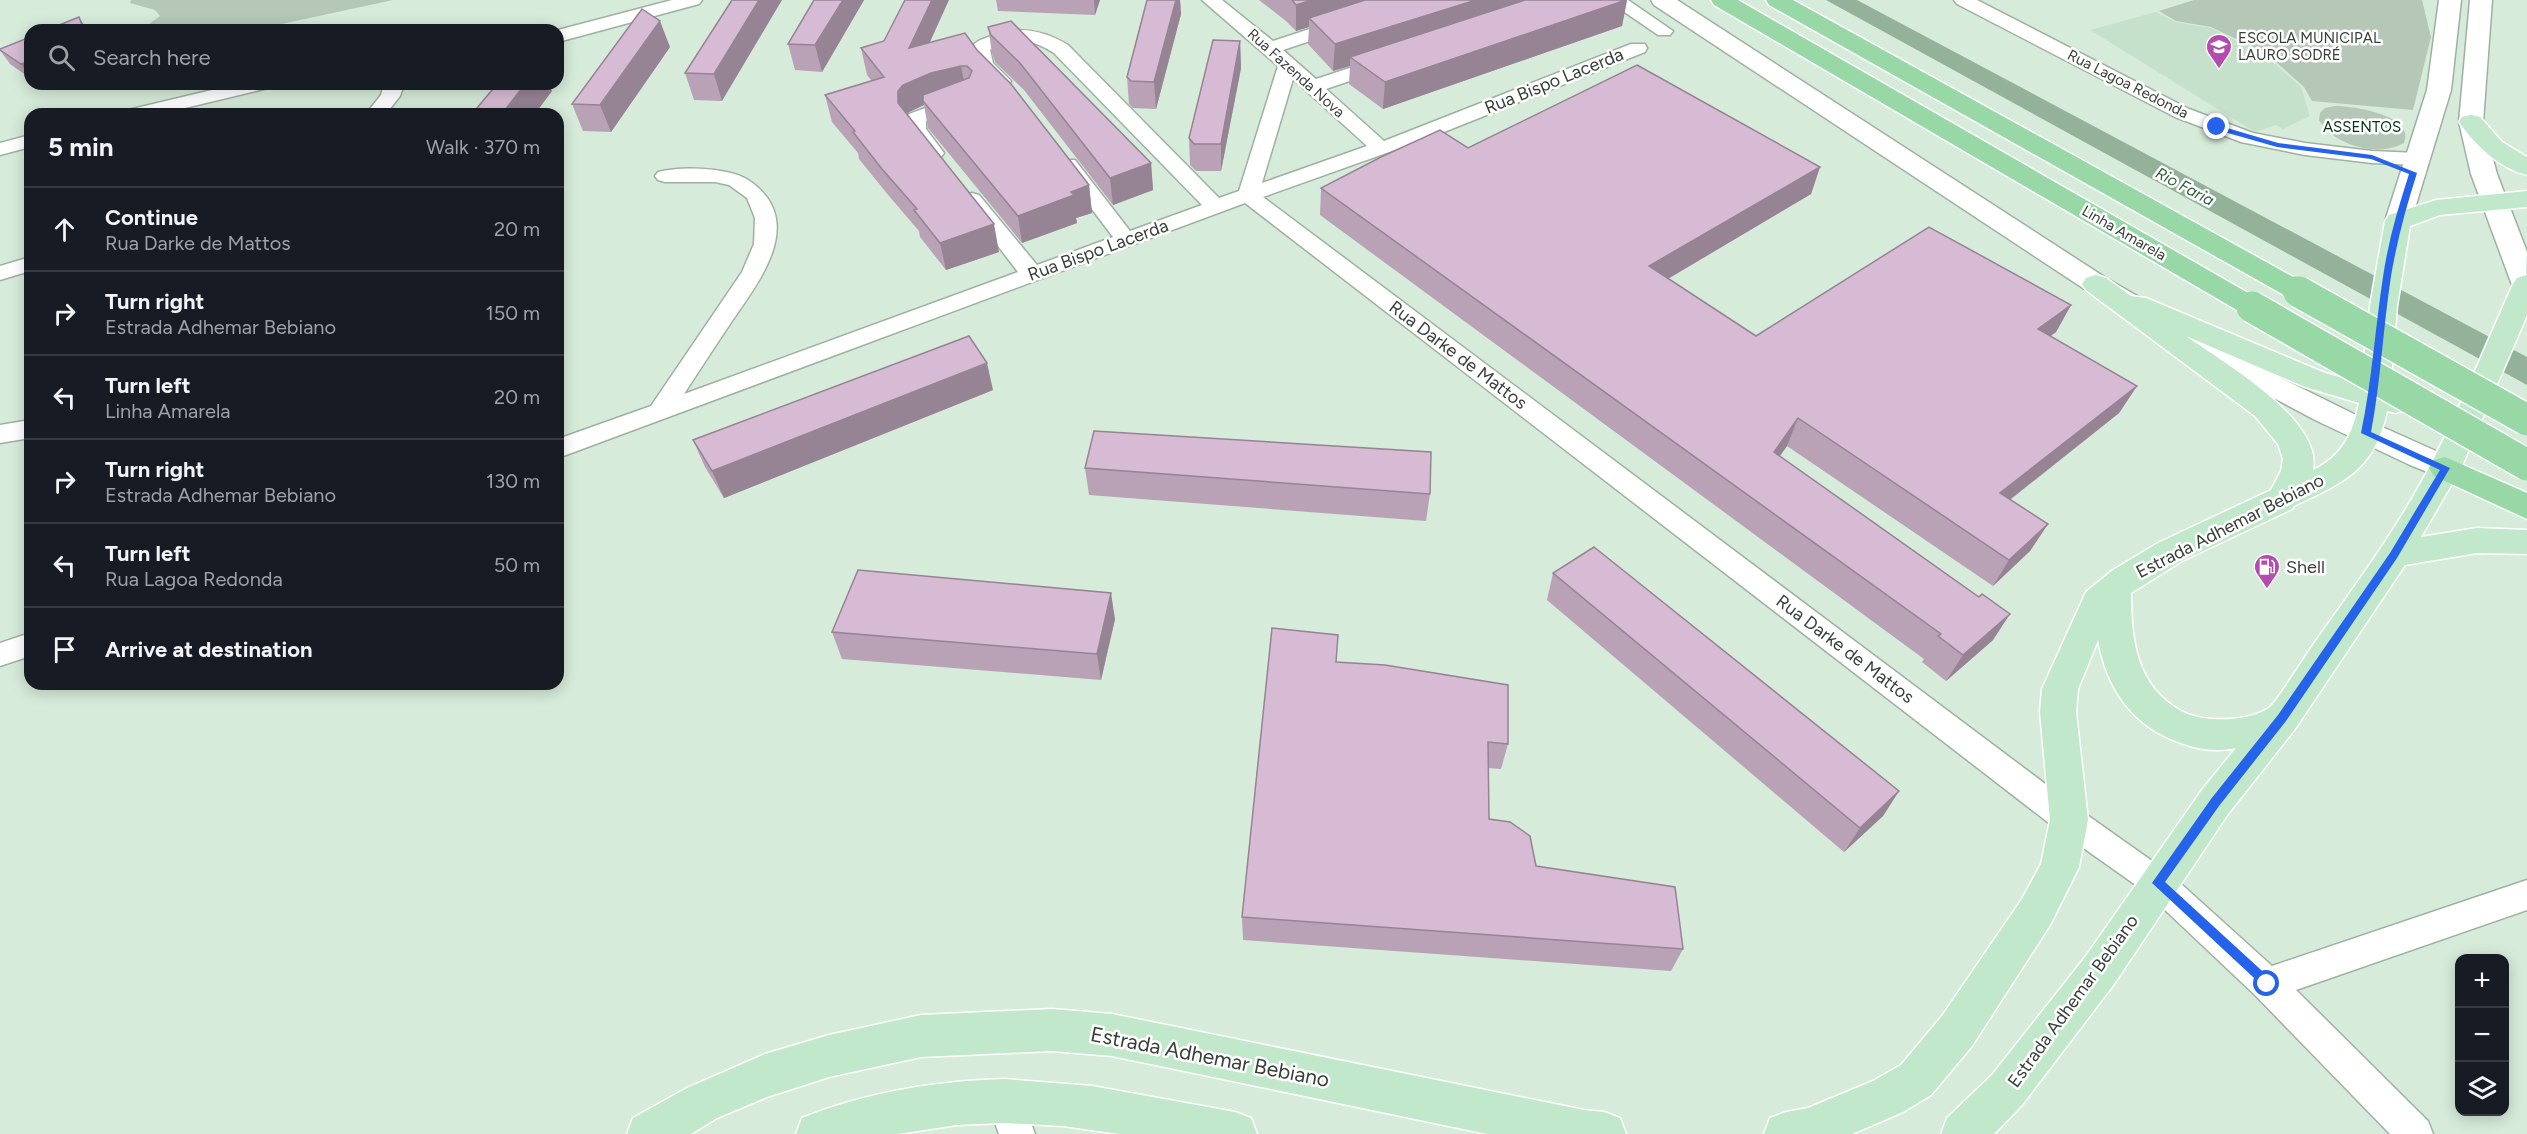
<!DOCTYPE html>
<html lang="en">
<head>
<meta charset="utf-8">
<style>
  :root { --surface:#171b24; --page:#20242c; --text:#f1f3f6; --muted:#9ea1a6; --line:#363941 }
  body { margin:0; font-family:Figtree,sans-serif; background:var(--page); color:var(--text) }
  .controls { position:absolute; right:18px; bottom:18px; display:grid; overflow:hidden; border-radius:12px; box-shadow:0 3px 15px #0003 }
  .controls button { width:54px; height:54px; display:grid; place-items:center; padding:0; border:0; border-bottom:2px solid var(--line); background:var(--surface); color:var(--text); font:30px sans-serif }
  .stop { position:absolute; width:18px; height:18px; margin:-14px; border:4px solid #2563eb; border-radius:50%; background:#fff }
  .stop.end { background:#2563eb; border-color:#fff; box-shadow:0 2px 6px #0008 }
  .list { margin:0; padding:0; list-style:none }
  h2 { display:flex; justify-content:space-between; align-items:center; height:78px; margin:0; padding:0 24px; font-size:26px }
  h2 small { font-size:20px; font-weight:400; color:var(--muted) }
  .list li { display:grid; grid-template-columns:39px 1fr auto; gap:18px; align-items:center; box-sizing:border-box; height:84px; padding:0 24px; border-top:2px solid var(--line) }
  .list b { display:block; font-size:22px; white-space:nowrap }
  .list p { margin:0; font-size:20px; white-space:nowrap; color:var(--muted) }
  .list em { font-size:20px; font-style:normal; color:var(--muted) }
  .icon { flex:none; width:33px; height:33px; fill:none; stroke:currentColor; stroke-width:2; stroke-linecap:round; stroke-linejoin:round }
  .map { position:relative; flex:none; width:2527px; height:1134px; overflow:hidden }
  .search { position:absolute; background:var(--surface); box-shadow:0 3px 15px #0003; left:24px; top:24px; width:540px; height:66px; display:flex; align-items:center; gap:15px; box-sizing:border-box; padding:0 21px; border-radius:18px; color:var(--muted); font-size:22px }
  .panel { position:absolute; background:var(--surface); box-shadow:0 3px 15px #0003; left:24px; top:108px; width:540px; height:582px; border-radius:18px }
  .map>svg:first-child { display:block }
  .built { fill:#c6e1cb }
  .green { fill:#b5c8b8 }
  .water { fill:#94b29a }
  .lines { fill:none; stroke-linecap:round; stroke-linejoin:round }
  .street-casing { stroke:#9eb1a1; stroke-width:3 }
  .secondary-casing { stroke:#9eb1a1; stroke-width:3 }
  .primary-casing { stroke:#fff; stroke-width:3 }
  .highway-casing { stroke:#fff; stroke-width:3 }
  .street { fill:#fff; fill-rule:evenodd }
  .secondary { fill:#fff; fill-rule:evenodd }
  .primary { fill:#c1e8ca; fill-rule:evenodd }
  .highway { fill:#98d8a6; fill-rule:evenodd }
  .highway-bridge-far1-casing { stroke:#fff; stroke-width:27; stroke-linecap:butt }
  .highway-bridge-casing { stroke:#fff; stroke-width:34; stroke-linecap:butt }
  .highway-bridge-far1 { stroke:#98d8a6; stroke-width:25 }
  .highway-bridge { stroke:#98d8a6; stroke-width:31 }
  .wall { fill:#b9a1b6 }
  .shaded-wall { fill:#968394 }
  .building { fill:#d7bbd4; stroke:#968394; stroke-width:1.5 }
  .route { fill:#2563eb }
  .labels { text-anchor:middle; stroke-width:5; stroke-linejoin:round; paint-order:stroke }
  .far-poi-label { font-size:15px; fill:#373f39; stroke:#fff; text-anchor:start }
  .far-street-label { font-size:15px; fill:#373f39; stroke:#fff }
  .far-park-label { font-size:15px; fill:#003314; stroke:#fff }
  .far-water-label { font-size:16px; font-style:italic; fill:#305f3d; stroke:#fff }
  .street-label { font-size:18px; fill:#373f39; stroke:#fff }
  .poi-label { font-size:18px; fill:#373f39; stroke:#fff; text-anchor:start }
  .near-street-label { font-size:21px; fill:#373f39; stroke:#fff }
</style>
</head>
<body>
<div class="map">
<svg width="2527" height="1134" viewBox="0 0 2527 1134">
  <rect width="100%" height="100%" fill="#d6ebda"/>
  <polygon class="built" points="2156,12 2175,22 2211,28 2264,54 2301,87 2310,116 2283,129 2276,125 2255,132 2090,30"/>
  <g class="green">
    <polygon points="131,0 393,0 254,30 134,30 149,24 160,16 155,10 130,3"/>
    <polygon points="2194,0 2422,0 2431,37 2413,110 2312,101 2304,87 2266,53 2211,27 2176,21 2159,11"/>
    <path d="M2335,106C2353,106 2415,115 2404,143C2378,158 2333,145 2319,120L2320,113L2325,108Z"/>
  </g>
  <polygon class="water" points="1826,0 1857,0 2527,357 2527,385"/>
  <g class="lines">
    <defs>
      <g id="street">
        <polygon points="672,0 702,0 699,4 558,42 558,30"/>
        <path d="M1202,0H1222L1273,41L1337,20H1349L1352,24L1349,28L1283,50L1316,79L1377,59H1391L1393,63L1391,67L1326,89L1384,141L1631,44H1645L1647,48L1645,52L1434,136L1263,197L2080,810L2169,873L2272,966L2527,880V910L2296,990L2428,1121L2433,1134H2390L2255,995L2147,893L2058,830L1245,203L558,458V439L651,406L742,272L754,244L755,218L747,198L729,185L715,182H665L658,180L655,176L658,172C681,166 732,167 751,182C806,222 760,280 732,321C716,345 700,369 684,394L1018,272L965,203L961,199L965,195L972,193L979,195L1037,265L1113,237L1058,164L1061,160H1075L1130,231L1202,205L1054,53C1031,38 1014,37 990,50L993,63L1011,81L1008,85H994L974,62L971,48C975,41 983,39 991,36C1018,25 1043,30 1068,45L1219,198L1239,191L1278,66ZM1293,79L1367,146L1262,183Z"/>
        <polygon points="1607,0 1628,0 1673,31 1670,35 1658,35"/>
        <polygon points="1954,0 1977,0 2189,109 2253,133 2305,143 2372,151 2418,153 2425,155 2428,159 2425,163 2418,165 2372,163 2305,155 2241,142 2175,117 1957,4"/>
        <polygon points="237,84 271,84 268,88 160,114 125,114 128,110"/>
        <polygon points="384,84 404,84 400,96 386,114 366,114 381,95"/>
        <path d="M958,96L965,98L968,102L965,106L926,121V129L944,153L941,157C937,158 931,160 927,157C916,149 901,126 909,114Z"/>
        <polygon points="30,135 30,147 0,155 0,143"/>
        <polygon points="30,257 30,271 0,280 0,266"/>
        <polygon points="30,420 30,438 0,443 0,425"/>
        <polygon points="30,633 30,656 0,666 0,643"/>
        <polygon points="1005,1083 1018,1088 1035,1134 999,1134 987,1101 992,1088"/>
      </g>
      <g id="secondary">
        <polygon points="1651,0 1677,0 2106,278 2265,370 2360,417 2456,460 2461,468 2456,476 2445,479 2410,465 2315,420 2225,372 2086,290 1654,5"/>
        <polygon points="2439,0 2461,0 2451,90 2411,221 2407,227 2398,229 2389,227 2385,221 2427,90"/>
        <polygon points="2470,0 2492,0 2483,122 2497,174 2527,252 2526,294 2516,291 2512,285 2471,174 2459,122"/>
      </g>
      <g id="primary">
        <path d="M2471,115L2480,117L2502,142L2527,157V175C2499,168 2475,145 2459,122L2462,117Z"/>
        <path d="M2527,191V207L2440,215L2410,226L2397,306L2390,391L2406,396L2410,403L2406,410L2395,413L2387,411C2374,471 2344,482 2294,506L2292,509L2182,561L2131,593C2131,640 2136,686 2181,711C2204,723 2247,722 2269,708C2277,702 2307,653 2316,641C2356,584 2398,528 2430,466C2461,407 2486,344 2513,284L2517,278L2527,275V315L2461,468L2421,537L2477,528L2527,530V554L2477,553L2405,565L2295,729L2228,814L2114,984L2022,1105L1994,1134H1941L1947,1118L1992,1075L2086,956L2202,790L2236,748C2217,752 2199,750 2181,743C2133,727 2107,689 2098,640L2078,689L2076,712L2088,820L2079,867L2050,925L1972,1046L1931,1095L1903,1112L1852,1134H1764L1770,1118L1786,1112L1808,1108L1873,1081L1901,1065L1942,1016L2022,899L2041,864L2050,820L2040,712L2042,689L2086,592L2113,570L2158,543L2271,490L2281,471L2283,459L2278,444L2255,416L2086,290L2082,284L2086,278L2096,275L2106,278L2131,296L2146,298L2325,373L2361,383L2370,306L2385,221L2389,215L2436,200ZM2186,336L2305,387L2359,403C2353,433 2342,457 2313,470C2323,419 2222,362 2186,336Z"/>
        <polygon points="1052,1009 1112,1014 1584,1110 1604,1112 1620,1118 1626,1134 1487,1134 1112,1056 1052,1051 921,1057 829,1077 767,1097 717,1118 691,1134 627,1134 633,1118 687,1088 765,1054 829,1035 921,1015"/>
        <path d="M1005,1079L1092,1086L1235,1112L1251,1118L1257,1134H1119L1063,1126L1005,1123L957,1125L898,1134H796L802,1118C867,1092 936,1081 1005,1079Z"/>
      </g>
      <g id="highway">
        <polygon points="1711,0 1738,0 2262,301 2266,307 2262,313 2252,316 2242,313 1714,5"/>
        <polygon points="1766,0 1793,0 2304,283 2308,289 2304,295 2294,298 2284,295 1769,5"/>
        <polygon points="2445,457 2527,493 2527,519 2434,476 2429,468 2434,460"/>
      </g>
    </defs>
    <use href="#street" class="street-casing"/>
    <use href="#secondary" class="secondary-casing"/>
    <use href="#primary" class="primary-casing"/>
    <use href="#highway" class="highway-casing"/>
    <use href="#street" class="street"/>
    <use href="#secondary" class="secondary"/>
    <use href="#primary" class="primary"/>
    <use href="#highway" class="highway"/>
    <defs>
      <polyline id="highway-bridge-far1" points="2294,289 2302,293"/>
      <g id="highway-bridge">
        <polyline points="2299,292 2527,420"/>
        <polyline points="2252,307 2527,465"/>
      </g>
    </defs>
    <use href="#highway-bridge-far1" class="highway-bridge-far1-casing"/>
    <use href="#highway-bridge" class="highway-bridge-casing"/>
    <use href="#highway-bridge-far1" class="highway-bridge-far1"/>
    <use href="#highway-bridge" class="highway-bridge"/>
  </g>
  <g class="wall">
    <polygon points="732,0 722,101 694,100 685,73"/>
    <polygon points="814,0 864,0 822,72 795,70 788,44"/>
    <polygon points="996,0 1100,0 1095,15 998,11"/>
    <polygon points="1147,0 1180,0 1181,14 1156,109 1133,108 1129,104 1127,77"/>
    <polygon points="1259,0 1627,0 1622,26 1383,109 1349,84 1350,66 1333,71 1308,44 1309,27 1296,31 1286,21"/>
    <polygon points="988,27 1151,163 1153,190 1113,205 1024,90 995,62 992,53"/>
    <polygon points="30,37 30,78 10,64 0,50 0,49"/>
    <polygon points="1240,41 1241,68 1221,171 1196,171 1190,165 1189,138"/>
    <polygon points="929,43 977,50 1089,185 1092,213 1076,218 1077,223 1022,243 928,128 924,105 909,112 907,115 999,252 946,270 920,237 919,231 889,196 859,159 858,153 832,122 825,95 872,81 867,75 861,48"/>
    <polygon points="670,47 611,132 583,131 572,104"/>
    <polygon points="1468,148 1820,167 1811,194 1668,279 1756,336 2071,305 2056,332 2050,336 2137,386 2119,413 2010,500 2048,524 2030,551 1993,586 1787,446 1780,456 1993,640 1946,681 1922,662 1924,659 1320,215 1321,188"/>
    <polygon points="993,390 724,498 705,467 693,440"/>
    <polygon points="1085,468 1430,494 1426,521 1089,495"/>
    <polygon points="1553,573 1899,791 1883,816 1844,852 1547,600"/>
    <polygon points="1115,619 1101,680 842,659 832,632"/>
    <polygon points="1336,662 1508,744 1501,769 1488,768 1489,819 1536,866 1683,949 1671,971 1243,940 1242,917"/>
  </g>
  <g class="shaded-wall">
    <polygon points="759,0 782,0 722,101 714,74"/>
    <polygon points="843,0 864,0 822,72 815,45"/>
    <polygon points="932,0 949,0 915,75 909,48"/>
    <polygon points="1094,0 1100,0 1095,15"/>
    <polygon points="1176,0 1180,0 1181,14 1156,109 1154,82"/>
    <polygon points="1312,0 1393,0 1309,18 1309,27 1296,31 1296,5"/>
    <polygon points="1476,0 1554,0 1350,57 1350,66 1333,71 1335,44"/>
    <polygon points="1627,0 1622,26 1383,109 1385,82"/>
    <polygon points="79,17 87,30 84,30"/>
    <polygon points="660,21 670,47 611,132 600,105"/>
    <polygon points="1240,41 1241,68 1221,171 1221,144"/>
    <polygon points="30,61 30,76 21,64"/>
    <polygon points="961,66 966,92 923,101 924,105 909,112 904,118 898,103 898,91 903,85 931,73"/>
    <polygon points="525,84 549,84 552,91 535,114 502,114"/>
    <polygon points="1151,163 1153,190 1113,205 1110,178"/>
    <polygon points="1820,167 1811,194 1642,294 1649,266"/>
    <polygon points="1089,185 1092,213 1076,218 1077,223 1022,243 1018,216 1071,192"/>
    <polygon points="994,224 999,252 946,270 940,243"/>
    <polygon points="2071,305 2056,332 2023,357 2038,329"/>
    <polygon points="987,363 993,390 724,498 712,471"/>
    <polygon points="2137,386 2119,413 1984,520 2000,493"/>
    <polygon points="1798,418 1787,446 1763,479 1774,452"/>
    <polygon points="2048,524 2030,551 1993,586 2009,560"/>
    <polygon points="1111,593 1115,619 1101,680 1097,654"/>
    <polygon points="2010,614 1993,640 1946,681 1963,655"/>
    <polygon points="1899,791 1883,816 1844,852 1860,828"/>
  </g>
  <g class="building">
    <polygon points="732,0 759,0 714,74 685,73"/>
    <polygon points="814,0 843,0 815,45 788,44"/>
    <polygon points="905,0 932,0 909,48 965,33 977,50 1011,84 1089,185 1071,192 1074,195 1018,216 923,101 923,95 969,78 972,71 967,66 961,66 931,73 903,85 898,91 898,103 994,224 940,243 914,210 917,209 882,169 853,132 855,131 825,95 884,77 861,48 884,41"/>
    <polygon points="1147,0 1176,0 1154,82 1131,81 1127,77"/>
    <polygon points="1292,0 1312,0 1296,5"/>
    <polygon points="1365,0 1476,0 1335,44 1309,18"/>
    <polygon points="1525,0 1626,0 1385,82 1350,57"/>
    <polygon points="642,9 660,21 600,105 572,104"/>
    <polygon points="79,17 84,30 47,30"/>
    <polygon points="1011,21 1151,163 1110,178 1020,63 991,35 988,27"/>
    <polygon points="30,37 30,61 21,64 0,50 0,49"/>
    <polygon points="1213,40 1240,41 1221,144 1194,144 1189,138"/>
    <polygon points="1637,65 1820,167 1649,266 1756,336 1929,227 2071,305 2038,329 2137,386 2000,493 2048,524 2009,560 1798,418 1774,452 1979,597 1982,594 2010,614 1963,655 1938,636 1941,634 1321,188 1381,157 1440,130 1468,148"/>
    <polygon points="497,84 525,84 502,114 472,114"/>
    <polygon points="969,336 987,363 712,471 693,440"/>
    <polygon points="1094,431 1431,452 1430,494 1085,468"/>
    <polygon points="1594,547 1899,791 1860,828 1553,573"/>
    <polygon points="858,570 1111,593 1097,654 832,632"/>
    <polygon points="1272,628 1338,635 1336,662 1385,665 1508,685 1508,744 1488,742 1489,819 1510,822 1530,836 1536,866 1675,887 1683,949 1242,917"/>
  </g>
  <path class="route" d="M2217,125L2278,143L2372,155L2417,173C2406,207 2397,241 2391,276C2383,328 2381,380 2371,432L2450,468L2397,558L2286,721L2219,806L2165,882L2272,980V988L2267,990L2152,883L2211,799L2278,715L2390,553L2440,470L2361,433C2372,381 2375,329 2383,277C2388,242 2398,208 2409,174L2371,159L2277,147L2214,129Z"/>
  <defs>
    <symbol id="school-pin" viewBox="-11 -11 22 30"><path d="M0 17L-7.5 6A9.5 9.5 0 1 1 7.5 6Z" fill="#b44bae" stroke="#fff"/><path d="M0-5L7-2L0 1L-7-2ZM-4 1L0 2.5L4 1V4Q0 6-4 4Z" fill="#fff"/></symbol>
    <symbol id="fuel-pin" viewBox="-11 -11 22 30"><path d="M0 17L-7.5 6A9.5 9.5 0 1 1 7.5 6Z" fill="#b44bae" stroke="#fff"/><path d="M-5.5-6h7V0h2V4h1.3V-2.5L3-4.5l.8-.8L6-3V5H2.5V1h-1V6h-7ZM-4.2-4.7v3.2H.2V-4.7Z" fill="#fff"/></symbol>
  </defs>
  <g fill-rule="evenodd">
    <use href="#school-pin" x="2204" y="32" width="30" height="40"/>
    <use href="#fuel-pin" x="2252" y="552" width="30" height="40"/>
  </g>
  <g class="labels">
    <g class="far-poi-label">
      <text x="2238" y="43">ESCOLA MUNICIPAL<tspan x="2238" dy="17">LAURO SODRÉ</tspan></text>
    </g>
    <g class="far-street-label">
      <text transform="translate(1296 73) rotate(42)" y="5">Rua Fazenda Nova</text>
      <text transform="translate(2128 84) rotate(27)" y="5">Rua Lagoa Redonda</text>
      <text transform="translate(2124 233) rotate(30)" y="5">Linha Amarela</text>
    </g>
    <g class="far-park-label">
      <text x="2362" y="132">ASSENTOS</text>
    </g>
    <g class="far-water-label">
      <text transform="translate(2185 186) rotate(28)" y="6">Rio Faria</text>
    </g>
    <g class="street-label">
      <text transform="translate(1554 81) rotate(-22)" y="6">Rua Bispo Lacerda</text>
      <text transform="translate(1098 250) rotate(-20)" y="6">Rua Bispo Lacerda</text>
      <text transform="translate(1458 355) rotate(37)" y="6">Rua Darke de Mattos</text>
      <text transform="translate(2230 526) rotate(-27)" y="6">Estrada Adhemar Bebiano</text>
      <text transform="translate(1845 649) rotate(37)" y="6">Rua Darke de Mattos</text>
      <text transform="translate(2073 1001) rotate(-54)" y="6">Estrada Adhemar Bebiano</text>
    </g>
    <g class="poi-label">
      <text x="2286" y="573">Shell</text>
    </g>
    <g class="near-street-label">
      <text transform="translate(1210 1057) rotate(11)" y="7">Estrada Adhemar Bebiano</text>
    </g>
  </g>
</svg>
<div class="controls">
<button>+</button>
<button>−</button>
<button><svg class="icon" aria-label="layers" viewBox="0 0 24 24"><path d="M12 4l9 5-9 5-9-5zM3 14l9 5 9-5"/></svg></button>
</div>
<div class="stop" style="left:2267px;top:984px"></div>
<div class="stop end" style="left:2217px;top:127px"></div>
<div class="search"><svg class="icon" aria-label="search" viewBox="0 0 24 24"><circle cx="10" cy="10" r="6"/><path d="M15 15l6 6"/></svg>Search here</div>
<section class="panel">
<h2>5 min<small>Walk · 370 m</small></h2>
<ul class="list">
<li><svg class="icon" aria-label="ahead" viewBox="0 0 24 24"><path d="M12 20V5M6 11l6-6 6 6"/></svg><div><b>Continue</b><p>Rua Darke de Mattos</p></div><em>20 m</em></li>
<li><svg class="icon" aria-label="right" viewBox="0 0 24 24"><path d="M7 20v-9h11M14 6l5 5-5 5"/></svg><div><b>Turn right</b><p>Estrada Adhemar Bebiano</p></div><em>150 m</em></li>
<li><svg class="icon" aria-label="left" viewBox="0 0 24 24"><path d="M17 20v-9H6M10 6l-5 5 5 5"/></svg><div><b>Turn left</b><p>Linha Amarela</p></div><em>20 m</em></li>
<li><svg class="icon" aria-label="right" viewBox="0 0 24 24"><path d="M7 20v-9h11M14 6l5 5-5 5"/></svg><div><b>Turn right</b><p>Estrada Adhemar Bebiano</p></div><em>130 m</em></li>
<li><svg class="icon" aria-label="left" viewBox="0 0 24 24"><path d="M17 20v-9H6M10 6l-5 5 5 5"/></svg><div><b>Turn left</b><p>Rua Lagoa Redonda</p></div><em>50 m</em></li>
<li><svg class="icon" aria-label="arrive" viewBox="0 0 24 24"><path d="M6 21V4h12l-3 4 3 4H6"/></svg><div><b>Arrive at destination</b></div></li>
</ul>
</section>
</div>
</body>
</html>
